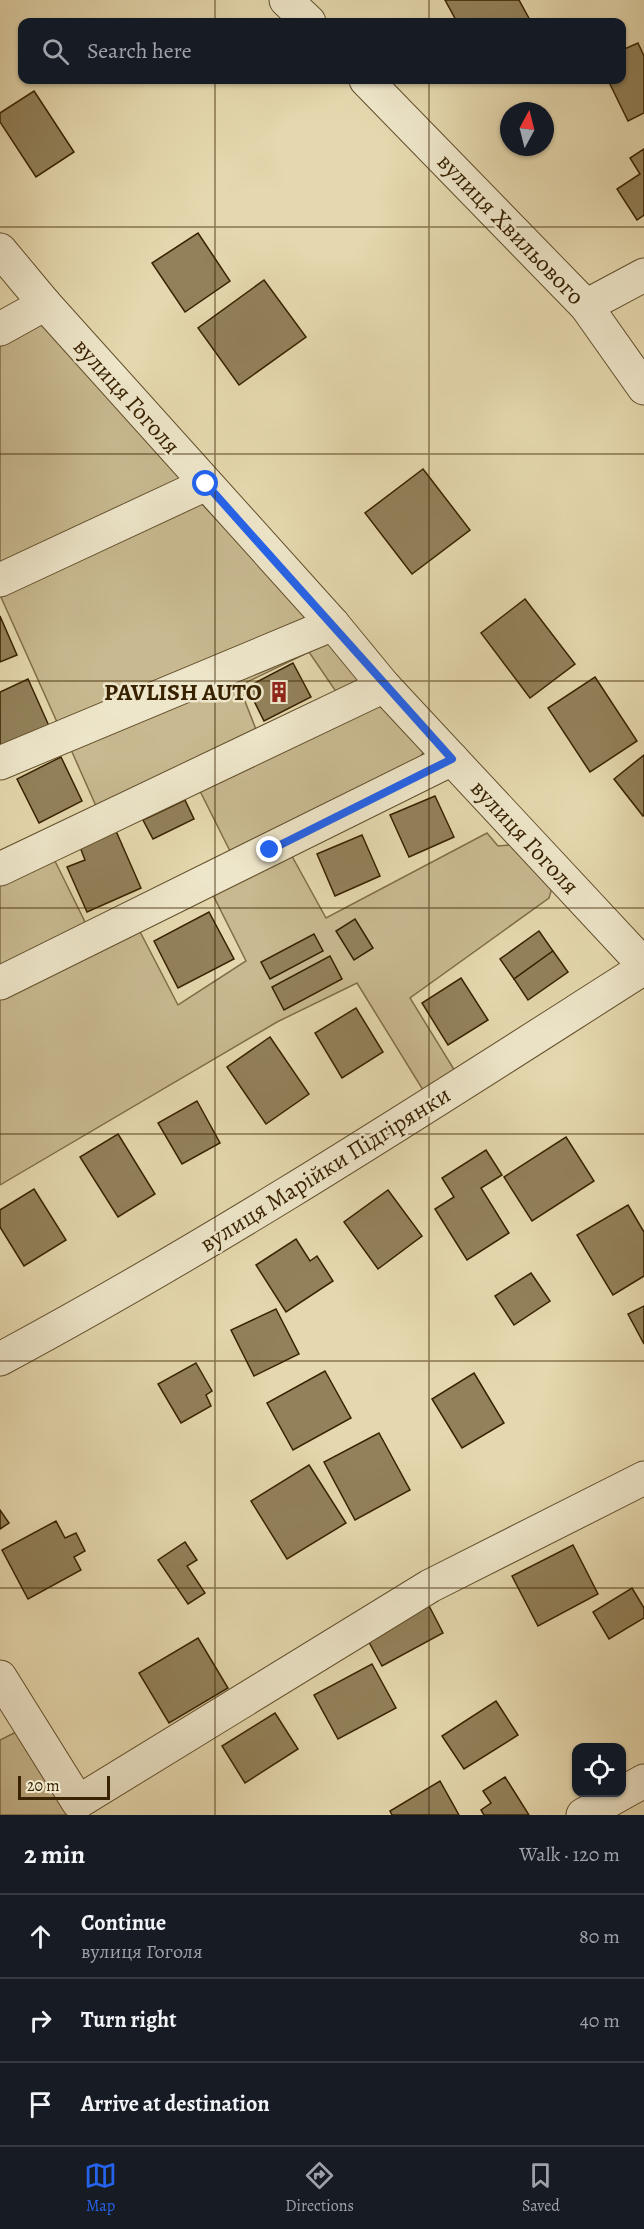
<!DOCTYPE html>
<html lang="en">
<head>
<meta charset="utf-8">
<style>
  :root { --surface:#171b24; --page:#242831; --text:#f1f3f6; --muted:#9ea1a6; --line:#363941; --accent:#2563eb }
  body { margin:0; font-family:Alegreya,serif; background:var(--page); color:var(--text) }
  .controls { position:absolute; right:18px; bottom:18px; display:grid; overflow:hidden; border-radius:12px; box-shadow:0 2px 4px #0004 }
  .controls button { width:54px; height:54px; display:grid; place-items:center; padding:0; border:0; border-bottom:2px solid var(--line); background:var(--surface); color:var(--text); font:30px sans-serif }
  .compass { position:absolute; left:500px; top:102px; width:54px; height:54px; border-radius:50%; background:var(--surface); box-shadow:0 2px 4px #0004; rotate:7deg }
  .scale { position:absolute; left:18px; bottom:15px; width:92px; box-sizing:border-box; padding-left:6px; border:3px solid #382200; border-top:0; font-size:16px; line-height:21px; white-space:nowrap; color:#382200; -webkit-text-stroke:4px #eee6ca; paint-order:stroke }
  .stop { position:absolute; width:18px; height:18px; margin:-14px; border:4px solid #2563eb; border-radius:50%; background:#fff }
  .stop.end { background:#2563eb; border-color:#fff; box-shadow:0 2px 6px #0008 }
  .list { margin:0; padding:0; list-style:none }
  h2 { display:flex; justify-content:space-between; align-items:center; height:78px; margin:0; padding:0 24px; font-size:26px }
  h2 small { font-size:20px; font-weight:400; color:var(--muted) }
  .list li { display:grid; grid-template-columns:39px 1fr auto; gap:18px; align-items:center; box-sizing:border-box; height:84px; padding:0 24px; border-top:2px solid var(--line) }
  .list b { display:block; font-size:22px; white-space:nowrap }
  .list p { margin:0; font-size:20px; white-space:nowrap; color:var(--muted) }
  .list em { font-size:20px; font-style:normal; color:var(--muted) }
  .icon { flex:none; width:33px; height:33px; fill:none; stroke:currentColor; stroke-width:2; stroke-linecap:round; stroke-linejoin:round }
  .map { position:relative; flex:none; width:644px; height:1815px; overflow:hidden }
  .search { position:absolute; background:var(--surface); box-shadow:0 2px 4px #0004; left:18px; right:18px; top:18px; height:66px; display:flex; align-items:center; gap:15px; box-sizing:border-box; padding:0 21px; border-radius:12px; color:var(--muted); font-size:22px }
  .sheet { height:330px; background:var(--surface) }
  nav { display:flex; justify-content:space-around; align-items:center; box-sizing:border-box; height:84px; border-top:2px solid var(--line); background:var(--surface); font-size:16px; color:var(--muted) }
  nav a { display:grid; justify-items:center; gap:3px }
  nav .on { color:var(--accent) }
  .map>svg:first-child { display:block }
  .green { fill:#c8b990; stroke:#806e48; stroke-width:1.5 }
  .building { fill:#92815a; stroke:#382200; stroke-width:1.5 }
  .lines { fill:none; stroke-linecap:round; stroke-linejoin:round }
  .minor-casing { stroke:#63502c; stroke-width:35 }
  .minor { stroke:#eee6ca; stroke-width:33 }
  .route { stroke:#2563eb; stroke-width:8 }
  .grid { fill:none; stroke:#382200; stroke-width:1.5; stroke-opacity:0.55 }
  .labels { text-anchor:middle; stroke-width:5; stroke-linejoin:round; paint-order:stroke }
  .street-label { font-size:24px; fill:#382200; stroke:#eee6ca }
  .poi-label { font-size:24px; font-weight:bold; fill:#382200; stroke:#eee6ca; text-anchor:end }
</style>
</head>
<body>
<div class="map">
<svg width="644" height="1815" viewBox="0 0 644 1815">
  <rect width="100%" height="100%" fill="#e5d8ae"/>
  <filter id="stains"><feTurbulence type="fractalNoise" baseFrequency=".00333" numOctaves="4"/><feColorMatrix values="0 0 0 0 .2 0 0 0 0 .09 0 0 0 0 .02 0 0 0 .5 -.17"/></filter>
  <radialGradient id="worn" r=".72"><stop offset=".6" stop-color="#630" stop-opacity="0"/><stop offset="1" stop-color="#630" stop-opacity=".3"/></radialGradient>
  <g class="green">
    <polygon points="43,321 181,480 0,569 0,341"/>
    <polygon points="201,503 308,616 298,627 61,731 0,595"/>
    <polygon points="331,639 359,675 357,682 339,696 309,652 239,686 259,737 100,815 68,743"/>
    <polygon points="376,700 423,752 417,766 232,855 198,787"/>
    <polygon points="487,833 498,846 511,845 552,888 549,898 410,998 455,1071 423,1090 357,983 277,1022 0,1185 0,993 137,926 178,1005 246,961 210,889 288,849 326,918"/>
    <polygon points="52,855 87,926 0,970 0,879"/>
    <polygon points="22,1729 77,1815 0,1815 0,1740"/>
  </g>
  <g class="building">
    <polygon points="445,0 519,0 531,22 457,22"/>
    <polygon points="638,43 644,56 644,113 628,121 608,80 622,80 622,50"/>
    <polygon points="34,91 74,152 36,177 0,122 0,113"/>
    <polygon points="644,149 644,215 637,220 617,189 640,174 630,158"/>
    <polygon points="198,233 230,281 185,312 152,263"/>
    <polygon points="264,280 306,337 239,385 198,328"/>
    <polygon points="423,469 470,530 412,574 365,513"/>
    <polygon points="525,599 575,664 530,698 481,633"/>
    <polygon points="0,616 17,655 0,662"/>
    <polygon points="293,663 311,697 264,721 247,687"/>
    <polygon points="595,677 637,741 590,772 548,708"/>
    <polygon points="28,679 49,726 0,746 0,692"/>
    <polygon points="644,755 644,815 643,816 614,779"/>
    <polygon points="61,757 82,801 39,823 17,779"/>
    <polygon points="435,796 454,837 409,857 390,815"/>
    <polygon points="185,800 194,819 153,839 143,820"/>
    <polygon points="116,831 141,888 87,912 67,867 85,860 80,847"/>
    <polygon points="362,835 380,876 335,896 317,854"/>
    <polygon points="209,912 234,959 178,988 154,941"/>
    <polygon points="355,919 373,948 354,960 336,931"/>
    <polygon points="539,931 553,951 514,979 500,959"/>
    <polygon points="314,934 323,951 270,979 261,962"/>
    <polygon points="553,951 568,972 528,1000 514,979"/>
    <polygon points="330,956 342,979 284,1010 272,987"/>
    <polygon points="461,978 488,1020 448,1045 422,1003"/>
    <polygon points="356,1008 383,1052 342,1078 315,1033"/>
    <polygon points="270,1037 309,1094 266,1124 227,1067"/>
    <polygon points="197,1101 220,1143 182,1164 158,1123"/>
    <polygon points="118,1134 155,1194 118,1217 80,1157"/>
    <polygon points="566,1137 594,1181 532,1221 504,1177"/>
    <polygon points="486,1150 502,1175 481,1188 509,1233 467,1260 435,1209 454,1197 442,1178"/>
    <polygon points="34,1189 66,1240 24,1266 0,1227 0,1210"/>
    <polygon points="388,1190 422,1236 378,1269 344,1222"/>
    <polygon points="628,1205 644,1232 644,1276 613,1295 577,1235"/>
    <polygon points="296,1239 310,1261 317,1256 333,1281 286,1312 256,1265"/>
    <polygon points="531,1273 550,1301 514,1325 495,1296"/>
    <polygon points="644,1306 644,1344 628,1314"/>
    <polygon points="276,1309 299,1354 254,1376 231,1330"/>
    <polygon points="196,1363 212,1391 206,1395 211,1406 181,1423 158,1384"/>
    <polygon points="325,1371 351,1418 293,1450 267,1403"/>
    <polygon points="474,1373 504,1423 462,1448 432,1399"/>
    <polygon points="379,1433 410,1490 355,1520 324,1462"/>
    <polygon points="309,1465 346,1523 287,1559 251,1501"/>
    <polygon points="0,1510 9,1523 0,1529"/>
    <polygon points="56,1521 65,1538 76,1533 85,1551 74,1557 81,1570 28,1599 2,1550"/>
    <polygon points="185,1542 197,1560 187,1566 205,1593 188,1604 158,1560"/>
    <polygon points="573,1545 598,1594 538,1626 512,1576"/>
    <polygon points="632,1588 644,1608 644,1618 609,1639 593,1612"/>
    <polygon points="426,1600 443,1633 382,1666 364,1633"/>
    <polygon points="198,1638 228,1688 169,1723 139,1673"/>
    <polygon points="372,1664 396,1708 338,1739 314,1695"/>
    <polygon points="496,1701 518,1735 464,1769 442,1736"/>
    <polygon points="275,1713 298,1749 245,1783 222,1746"/>
    <polygon points="505,1777 529,1815 484,1815 481,1810 491,1803 483,1791"/>
    <polygon points="440,1781 459,1815 392,1815 390,1811"/>
  </g>
  <g class="lines">
    <defs>
      <g id="minor">
        <polyline points="286,0 309,22"/>
        <polyline points="366,80 586,306 644,388"/>
        <polyline points="0,250 45,304 333,624 384,686 644,965"/>
        <polyline points="586,306 644,275"/>
        <polyline points="0,329 45,304"/>
        <polyline points="0,580 206,484"/>
        <polyline points="0,763 333,624"/>
        <polyline points="0,869 384,686"/>
        <polyline points="0,983 452,759"/>
        <path d="M0,1359C222,1240 432,1103 644,968"/>
        <polyline points="0,1677 78,1802 430,1586 644,1478"/>
        <polyline points="583,1815 644,1781"/>
      </g>
    </defs>
    <use href="#minor" class="minor-casing"/>
    <use href="#minor" class="minor"/>
  </g>
  <g class="lines">
    <polyline class="route" points="206,484 452,759 270,850"/>
  </g>
  <path class="grid" d="M215,0V22M429,0V22M215,80V1815M429,80V1815M0,227H644M0,454H644M0,681H644M0,908H644M0,1134H644M0,1361H644M0,1588H644"/>
  <defs>
    <symbol id="building-bare" viewBox="-9 -9 18 18"><path d="M-4-6H4V6H1V3H-1V6H-4ZM-2.5-4.3h1.7v1.8h-1.7ZM.8-4.3h1.7v1.8H.8ZM-2.5-1h1.7V.8h-1.7ZM.8-1h1.7V.8H.8Z" fill="#8f2418" stroke="#eee6ca" stroke-width="2.5" paint-order="stroke"/></symbol>
  </defs>
  <g fill-rule="evenodd">
    <use href="#building-bare" x="264" y="677" width="30" height="30"/>
  </g>
  <g class="labels">
    <g class="street-label">
      <text transform="translate(511 229) rotate(46)" y="8">вулиця Хвильового</text>
      <text transform="translate(127 396) rotate(48)" y="8">вулиця Гоголя</text>
      <text transform="translate(525 837) rotate(47)" y="8">вулиця Гоголя</text>
      <text transform="translate(325 1169) rotate(-32)" y="8">вулиця Марійки Підгірянки</text>
    </g>
    <g class="poi-label">
      <text x="262" y="700">PAVLISH AUTO</text>
    </g>
  </g>
  <rect width="100%" height="100%" filter="url(#stains)"/>
  <rect width="100%" height="100%" fill="url(#worn)"/>
</svg>
<div class="controls">
<button><svg class="icon" aria-label="locate" viewBox="0 0 24 24"><circle cx="12" cy="12" r="6"/><path d="M12 2v4M12 18v4M2 12h4M18 12h4"/></svg></button>
</div>
<svg class="compass" viewBox="-18 -18 36 36"><path d="M0-13l5 13h-10z" fill="#e53935"/><path d="M0 13l5-13h-10z" fill="#9ea1a6"/></svg>
<div class="scale">20 m</div>
<div class="stop" style="left:206px;top:484px"></div>
<div class="stop end" style="left:270px;top:850px"></div>
<div class="search"><svg class="icon" aria-label="search" viewBox="0 0 24 24"><circle cx="10" cy="10" r="6"/><path d="M15 15l6 6"/></svg>Search here</div>
</div>
<section class="sheet">
<h2>2 min<small>Walk · 120 m</small></h2>
<ul class="list">
<li><svg class="icon" aria-label="ahead" viewBox="0 0 24 24"><path d="M12 20V5M6 11l6-6 6 6"/></svg><div><b>Continue</b><p>вулиця Гоголя</p></div><em>80 m</em></li>
<li><svg class="icon" aria-label="right" viewBox="0 0 24 24"><path d="M7 20v-9h11M14 6l5 5-5 5"/></svg><div><b>Turn right</b></div><em>40 m</em></li>
<li><svg class="icon" aria-label="arrive" viewBox="0 0 24 24"><path d="M6 21V4h12l-3 4 3 4H6"/></svg><div><b>Arrive at destination</b></div></li>
</ul>
</section>
<nav>
<a class="on"><svg class="icon" aria-label="map" viewBox="0 0 24 24"><path d="M3 6l6-2 6 2 6-2v14l-6 2-6-2-6 2zM9 4v14M15 6v14"/></svg>Map</a>
<a><svg class="icon" aria-label="directions" viewBox="0 0 24 24"><path d="M12 3l9 9-9 9-9-9zM9 14v-3h6M13 9l2 2-2 2"/></svg>Directions</a>
<a><svg class="icon" aria-label="saved" viewBox="0 0 24 24"><path d="M7 4h10v16l-5-4-5 4z"/></svg>Saved</a>
</nav>
</body>
</html>
